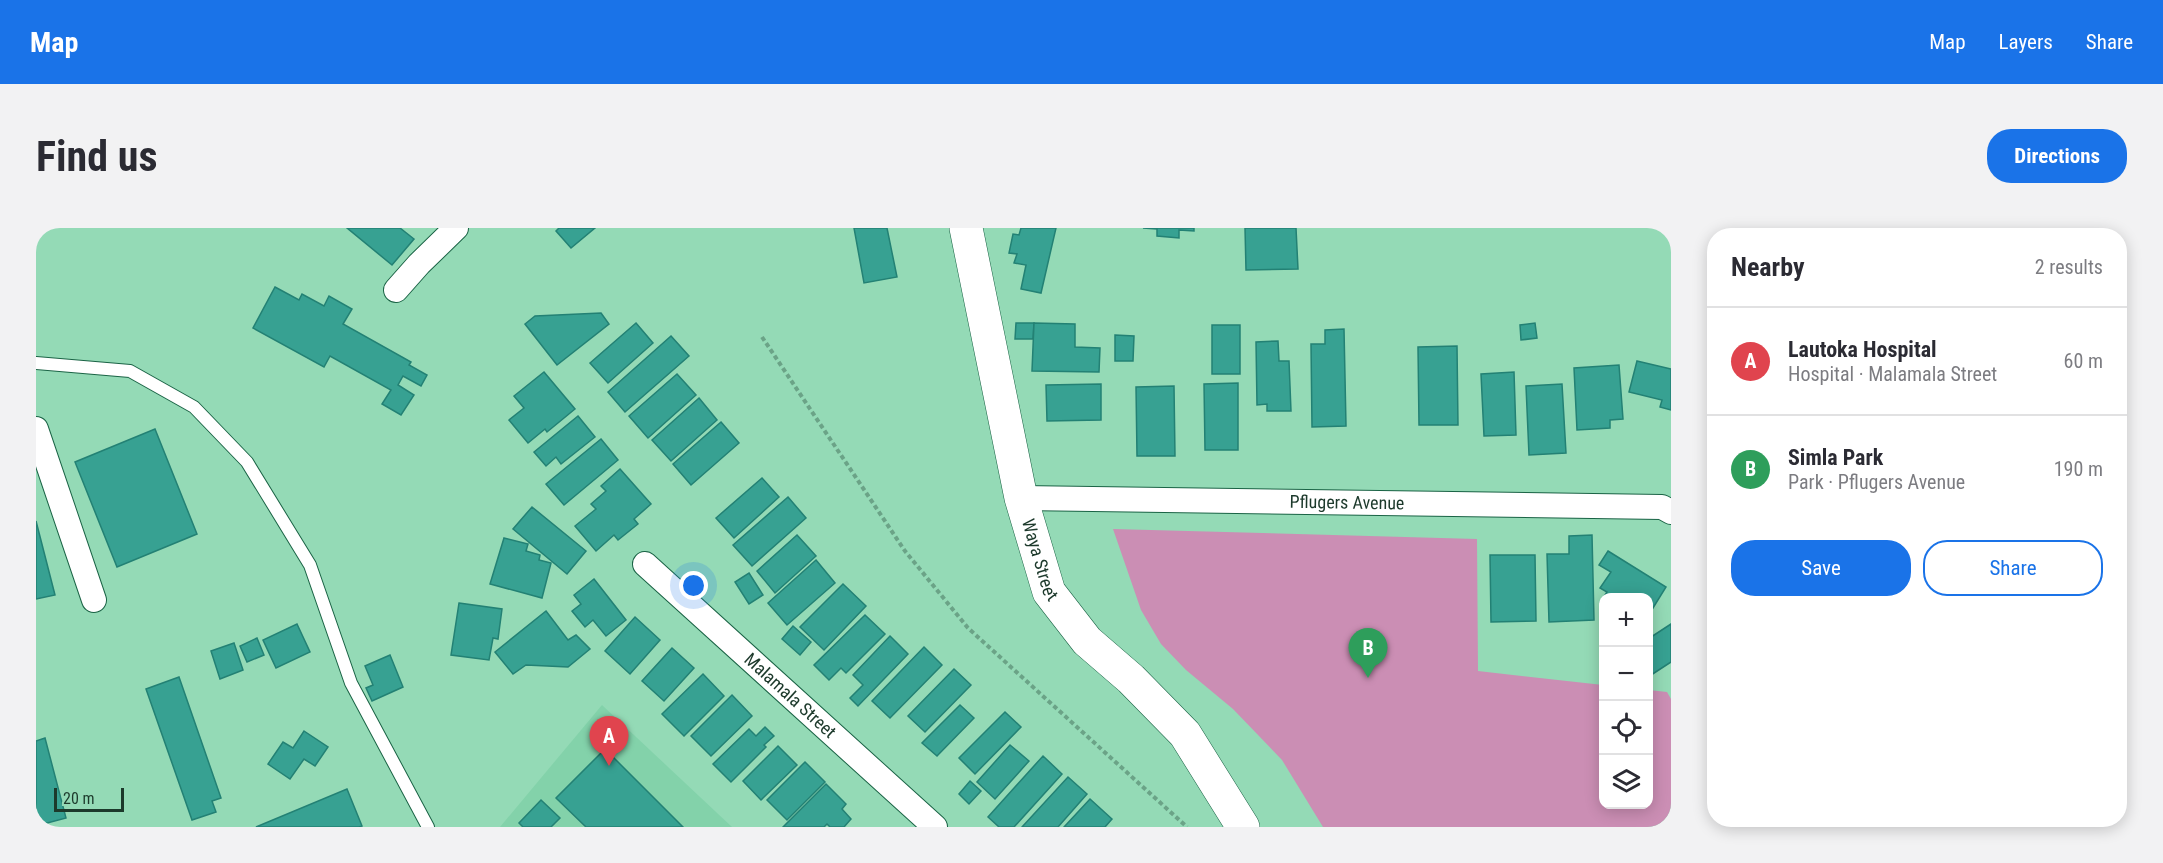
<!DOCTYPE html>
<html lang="en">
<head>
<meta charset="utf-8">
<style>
  :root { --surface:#fff; --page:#f2f2f3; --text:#2b2b33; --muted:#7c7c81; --line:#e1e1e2; --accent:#1a73e8 }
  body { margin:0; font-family:"Roboto Condensed",sans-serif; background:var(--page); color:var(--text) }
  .controls { position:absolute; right:18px; bottom:18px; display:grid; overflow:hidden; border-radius:12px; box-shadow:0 3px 15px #0003 }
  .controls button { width:54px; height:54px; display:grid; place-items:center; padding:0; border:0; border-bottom:2px solid var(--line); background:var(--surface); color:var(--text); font:30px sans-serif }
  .scale { position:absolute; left:18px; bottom:15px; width:70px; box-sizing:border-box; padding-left:6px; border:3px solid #1c392b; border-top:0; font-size:16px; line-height:21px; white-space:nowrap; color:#1c392b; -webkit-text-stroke:4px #94dab6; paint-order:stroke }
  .you { position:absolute; left:658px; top:358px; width:21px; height:21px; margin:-15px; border:4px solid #fff; border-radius:50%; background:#1a73e8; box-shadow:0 0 0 9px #1a73e833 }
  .badge { display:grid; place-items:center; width:39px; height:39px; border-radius:50%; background:var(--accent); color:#fff; font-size:20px; font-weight:700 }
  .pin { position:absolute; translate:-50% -50px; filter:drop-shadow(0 2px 3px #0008) }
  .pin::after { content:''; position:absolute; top:32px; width:21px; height:18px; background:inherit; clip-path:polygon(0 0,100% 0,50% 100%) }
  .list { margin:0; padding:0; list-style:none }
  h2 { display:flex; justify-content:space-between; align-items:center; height:78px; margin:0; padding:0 24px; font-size:26px }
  h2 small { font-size:20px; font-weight:400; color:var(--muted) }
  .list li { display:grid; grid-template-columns:39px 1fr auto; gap:18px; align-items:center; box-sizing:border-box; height:108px; padding:0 24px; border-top:2px solid var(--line) }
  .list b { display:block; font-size:22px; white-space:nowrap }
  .list p { margin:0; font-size:20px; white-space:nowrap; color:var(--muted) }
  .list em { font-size:20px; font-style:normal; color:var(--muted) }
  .actions { display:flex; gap:12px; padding:18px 24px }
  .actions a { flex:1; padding:14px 0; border:2px solid var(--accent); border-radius:24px; text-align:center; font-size:21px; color:var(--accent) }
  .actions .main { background:var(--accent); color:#fff }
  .icon { flex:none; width:33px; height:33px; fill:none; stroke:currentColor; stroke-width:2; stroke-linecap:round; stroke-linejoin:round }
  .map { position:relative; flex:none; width:1635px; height:599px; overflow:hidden; border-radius:24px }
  header { display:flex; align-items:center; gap:36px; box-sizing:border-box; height:84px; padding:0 30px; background:var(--accent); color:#fff }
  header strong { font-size:28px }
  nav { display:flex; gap:33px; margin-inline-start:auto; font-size:21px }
  .intro { display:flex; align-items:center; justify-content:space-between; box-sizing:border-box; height:144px; padding:0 36px }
  h1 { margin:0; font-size:42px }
  .button { padding:15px 27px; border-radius:24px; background:var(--accent); color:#fff; font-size:21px; font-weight:700 }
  main { display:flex; gap:36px; padding:0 36px }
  aside { flex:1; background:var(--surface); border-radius:24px; box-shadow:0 3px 15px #0003 }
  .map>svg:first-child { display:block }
  .built { fill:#83d2aa }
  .green { fill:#cb8eb4 }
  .building { fill:#37a192; stroke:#238174; stroke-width:1.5 }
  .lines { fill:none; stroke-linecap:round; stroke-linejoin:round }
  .lane-casing { stroke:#1a6345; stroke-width:14 }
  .street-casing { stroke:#1a6345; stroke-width:26 }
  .secondary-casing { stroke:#1a6345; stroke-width:34 }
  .path { stroke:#6ba387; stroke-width:4; stroke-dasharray:4.5 3; stroke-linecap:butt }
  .lane { stroke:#fff; stroke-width:12 }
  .street { stroke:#fff; stroke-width:24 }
  .secondary { stroke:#fff; stroke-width:33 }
  .labels { text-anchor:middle; stroke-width:4.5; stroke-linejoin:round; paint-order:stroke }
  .street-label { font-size:18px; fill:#1c392b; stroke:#94dab6 }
</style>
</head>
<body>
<header>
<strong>Map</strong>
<nav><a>Map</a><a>Layers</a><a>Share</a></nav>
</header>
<div class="intro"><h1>Find us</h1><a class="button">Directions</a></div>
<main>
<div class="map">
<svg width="1635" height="599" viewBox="0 0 1635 599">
  <rect width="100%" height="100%" fill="#94dab6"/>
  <polygon class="built" points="566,477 696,599 464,599"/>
  <polygon class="green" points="1077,301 1441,311 1442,443 1567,457 1568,576 1612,576 1613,462 1631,464 1635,471 1635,599 1287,599 1246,532 1197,481 1150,442 1125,416 1105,382"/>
  <g class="building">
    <polygon points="311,0 364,0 378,11 356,37"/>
    <polygon points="523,0 559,0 535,20 520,3"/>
    <polygon points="818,0 851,0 861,49 828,55"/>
    <polygon points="985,0 1020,0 1005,65 985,61 990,37 978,35 981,26 973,25 977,6 983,7"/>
    <polygon points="1107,0 1158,0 1158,3 1143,2 1143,10 1121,8 1121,1"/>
    <polygon points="1209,0 1260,0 1262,41 1210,42"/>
    <polygon points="239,59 263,72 266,66 288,78 293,68 316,81 307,96 375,134 373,137 391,147 385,158 367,148 362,157 378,167 365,187 346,176 355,162 294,128 288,139 217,100"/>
    <polygon points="565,85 573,96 521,137 489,96 499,88"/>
    <polygon points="600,95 617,115 572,155 554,135"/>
    <polygon points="980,95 998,95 997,111 979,111"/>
    <polygon points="998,95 1039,96 1039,119 1064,120 1063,144 996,143"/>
    <polygon points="1499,95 1501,110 1485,112 1484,97"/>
    <rect x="1176" y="97" width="28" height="49"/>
    <polygon points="1308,101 1310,198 1276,199 1275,116 1289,116 1289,102"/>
    <polygon points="1079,107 1098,108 1097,133 1079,133"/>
    <polygon points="635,108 653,128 589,184 572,164"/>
    <polygon points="1242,113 1243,133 1253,133 1255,183 1231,183 1231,176 1221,177 1220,114"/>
    <polygon points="1421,118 1422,197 1383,197 1382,119"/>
    <polygon points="1601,133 1635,141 1635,182 1624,179 1626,172 1593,164"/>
    <polygon points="1583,137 1587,191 1574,192 1574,200 1541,202 1538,140"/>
    <polygon points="508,144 539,181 511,204 509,201 492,215 473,192 488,180 478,168"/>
    <polygon points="1478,144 1480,207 1448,208 1445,146"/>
    <polygon points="641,146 660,167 612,210 593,188"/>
    <polygon points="1202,155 1202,222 1169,222 1168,156"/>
    <polygon points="1065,156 1065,192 1011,193 1010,157"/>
    <polygon points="1526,156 1530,225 1493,227 1490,158"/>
    <polygon points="1138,158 1139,228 1101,228 1100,159"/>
    <polygon points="663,170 681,192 635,233 616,212"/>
    <polygon points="542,188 559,209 525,236 520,229 510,238 498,224"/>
    <polygon points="685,194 703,215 655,257 637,236"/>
    <polygon points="119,201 161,306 81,339 39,234"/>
    <polygon points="565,211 582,232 528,277 510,256"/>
    <polygon points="584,241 615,276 598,291 602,296 582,312 578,307 560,323 539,298 560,281 555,276 570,263 565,258"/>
    <polygon points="726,250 743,269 698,310 680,290"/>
    <polygon points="752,269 770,290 716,338 697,317"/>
    <polygon points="496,279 550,323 531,346 477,301"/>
    <polygon points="0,293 19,367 0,371"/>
    <polygon points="761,307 780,328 739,365 721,343"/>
    <polygon points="1556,307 1558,392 1513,394 1511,326 1533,326 1533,308"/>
    <polygon points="468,310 492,316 490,323 504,327 503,332 515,335 506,370 454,356"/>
    <polygon points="1572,323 1630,359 1612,388 1612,370 1568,370 1568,377 1564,375 1571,364 1564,360 1575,344 1563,337"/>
    <polygon points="1454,327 1499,327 1500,393 1455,394"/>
    <polygon points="780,332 799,355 751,397 732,375"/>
    <polygon points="713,345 727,367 713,376 699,354"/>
    <polygon points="558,351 590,392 570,408 557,392 549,399 536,383 545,376 538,367"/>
    <polygon points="807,356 830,378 788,422 764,399"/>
    <polygon points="423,375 466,381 462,411 457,410 453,432 415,427"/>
    <polygon points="510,383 532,412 540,407 554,421 532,439 490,437 477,446 459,424"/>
    <polygon points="829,387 849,406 810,445 805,440 793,452 778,437"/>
    <polygon points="599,389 624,412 594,446 569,423"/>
    <polygon points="261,396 274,424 240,440 227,412"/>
    <polygon points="1635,396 1635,434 1612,449 1612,411"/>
    <polygon points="757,398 775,414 764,427 746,411"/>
    <polygon points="854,408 872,426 822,478 814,470 827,457 817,447"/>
    <polygon points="221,410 228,427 211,434 204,418"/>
    <polygon points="198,415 207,442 184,451 175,423"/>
    <polygon points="888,419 906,437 854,490 836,473"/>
    <polygon points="636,420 658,440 628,473 606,453"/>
    <polygon points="354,427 367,459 336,473 330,460 337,457 329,438"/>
    <polygon points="918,441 935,457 889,504 872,488"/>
    <polygon points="667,446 688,468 648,508 626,486"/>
    <polygon points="143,449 185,570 176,573 180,584 156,592 110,461"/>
    <polygon points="696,467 716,488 675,528 655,508"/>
    <polygon points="924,477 938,490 901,528 886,515"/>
    <polygon points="969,484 985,499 939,546 923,530"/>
    <polygon points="729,499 738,508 728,517 730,519 695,554 677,536 713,501 720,508"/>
    <polygon points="268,503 292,519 279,538 268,531 254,551 232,536 247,514 257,520"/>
    <polygon points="9,510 30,590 0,598 0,513"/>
    <polygon points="974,517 993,533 959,571 941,554"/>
    <polygon points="742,518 761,537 725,572 707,553"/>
    <polygon points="569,521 647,599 550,599 520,570"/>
    <polygon points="1007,528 1026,546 978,599 963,599 952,589"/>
    <polygon points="769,534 789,554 751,592 731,572"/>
    <polygon points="1032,549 1051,566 1022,599 986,599"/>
    <polygon points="934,553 945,563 933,576 923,566"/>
    <polygon points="790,556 810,576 806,581 815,591 808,599 794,599 791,596 788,599 747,599"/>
    <polygon points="311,561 326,598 323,599 220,599"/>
    <polygon points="1054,571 1076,591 1069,599 1028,599"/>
    <polygon points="505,572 524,590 515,599 487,599 483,595"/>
  </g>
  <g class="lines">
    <defs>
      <polyline id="lane" points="0,135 94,143 158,179 211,234 274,337 315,455 392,599"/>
      <g id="street">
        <polyline points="360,62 383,36 420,0"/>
        <polyline points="0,201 58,372"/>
        <path id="s1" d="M985,270L1626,279L1635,284"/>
        <path id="s2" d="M609,336L899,599"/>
      </g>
      <g id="secondary">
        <path id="s3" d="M930,0L985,270L1013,364L1051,413L1095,451L1149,506L1207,599"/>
      </g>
    </defs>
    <use href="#lane" class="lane-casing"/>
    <use href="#street" class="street-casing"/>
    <use href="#secondary" class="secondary-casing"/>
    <polyline class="path" points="726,109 869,323 932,400 1151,599"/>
    <use href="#lane" class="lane"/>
    <use href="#street" class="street"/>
    <use href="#secondary" class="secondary"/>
  </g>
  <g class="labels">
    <g class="street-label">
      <text dy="6" stroke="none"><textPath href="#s1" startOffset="326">Pflugers Avenue</textPath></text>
      <text dy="6" stroke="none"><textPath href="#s3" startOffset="340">Waya Street</textPath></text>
      <text dy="6" stroke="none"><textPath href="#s2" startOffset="196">Malamala Street</textPath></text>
    </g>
  </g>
</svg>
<div class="controls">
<button>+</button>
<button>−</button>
<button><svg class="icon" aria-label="locate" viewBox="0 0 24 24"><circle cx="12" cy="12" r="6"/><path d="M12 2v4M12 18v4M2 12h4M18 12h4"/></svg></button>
<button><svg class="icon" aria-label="layers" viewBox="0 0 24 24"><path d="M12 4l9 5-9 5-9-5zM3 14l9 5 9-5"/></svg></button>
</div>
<div class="scale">20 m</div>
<div class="you"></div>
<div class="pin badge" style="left:573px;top:538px;background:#e0444e">A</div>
<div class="pin badge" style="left:1332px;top:450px;background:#2e9e5b">B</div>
</div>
<aside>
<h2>Nearby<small>2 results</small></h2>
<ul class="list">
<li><span class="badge" style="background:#e0444e">A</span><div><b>Lautoka Hospital</b><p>Hospital · Malamala Street</p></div><em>60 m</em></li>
<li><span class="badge" style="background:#2e9e5b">B</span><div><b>Simla Park</b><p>Park · Pflugers Avenue</p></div><em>190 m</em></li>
</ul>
<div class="actions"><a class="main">Save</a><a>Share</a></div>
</aside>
</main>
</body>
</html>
